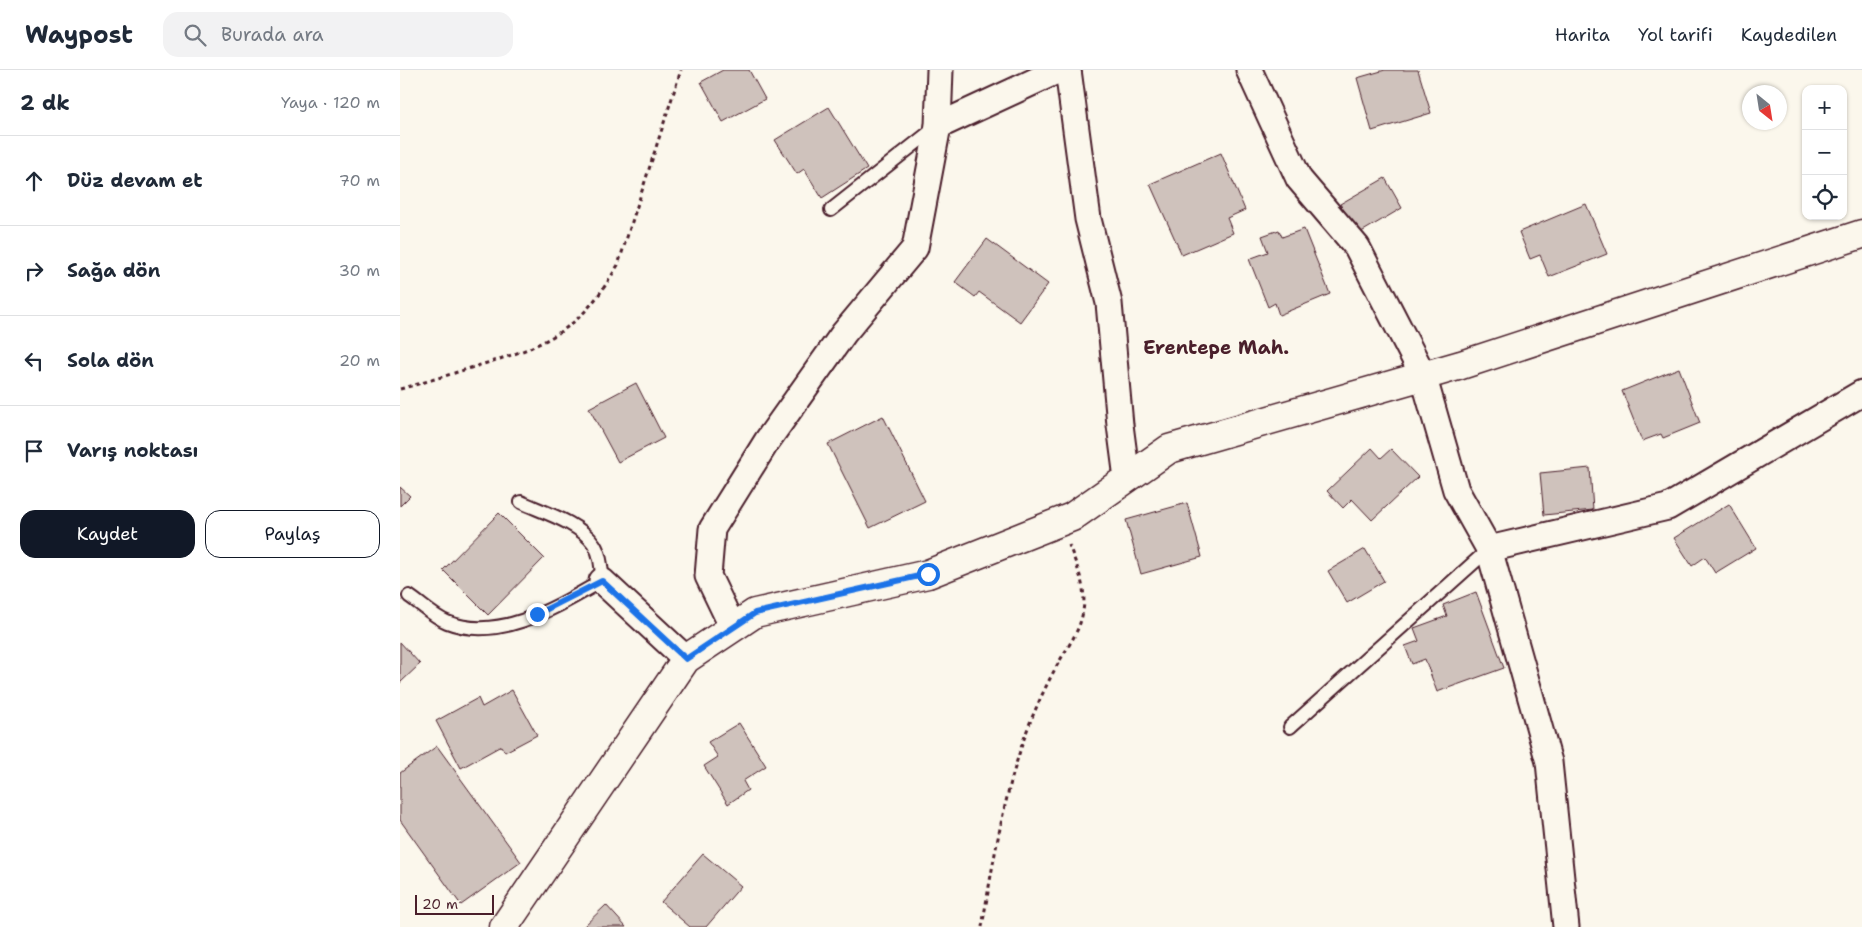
<!DOCTYPE html>
<html lang="tr">
<head>
<meta charset="utf-8">
<style>
  :root { --surface:#fff; --page:#f2f2f3; --text:#1f2937; --muted:#747a83; --line:#e0e1e3; --accent:#111827 }
  body { margin:0; font-family:"Shantell Sans",sans-serif; background:var(--page); color:var(--text) }
  .controls { position:absolute; right:15px; top:15px; display:grid; overflow:hidden; border-radius:10px; box-shadow:0 1px 4px #0004 }
  .controls button { width:45px; height:45px; display:grid; place-items:center; padding:0; border:0; border-bottom:1px solid var(--line); background:var(--surface); color:var(--text); font:25px sans-serif }
  .compass { position:absolute; left:1342px; top:15px; width:45px; height:45px; border-radius:50%; background:var(--surface); box-shadow:0 1px 4px #0004; rotate:150deg }
  .scale { position:absolute; left:15px; bottom:12px; width:79px; box-sizing:border-box; padding-left:5px; border:2px solid #4a1f2b; border-top:0; font-size:14px; line-height:18px; white-space:nowrap; color:#4a1f2b; -webkit-text-stroke:4px #fbf7ec; paint-order:stroke }
  .stop { position:absolute; width:15px; height:15px; margin:-11px; border:4px solid #1a73e8; border-radius:50%; background:#fff }
  .stop.end { background:#1a73e8; border-color:#fff; box-shadow:0 1px 5px #0008 }
  .list { margin:0; padding:0; list-style:none }
  h2 { display:flex; justify-content:space-between; align-items:center; height:65px; margin:0; padding:0 20px; font-size:21px }
  h2 small { font-size:16px; font-weight:400; color:var(--muted) }
  .list li { display:grid; grid-template-columns:32px 1fr auto; gap:15px; align-items:center; box-sizing:border-box; height:90px; padding:0 20px; border-top:1px solid var(--line) }
  .list b { display:block; font-size:19px; white-space:nowrap }
  .list em { font-size:16px; font-style:normal; color:var(--muted) }
  .actions { display:flex; gap:10px; padding:15px 20px }
  .actions a { flex:1; padding:11px 0; border:1px solid var(--accent); border-radius:15px; text-align:center; font-size:18px; color:var(--accent) }
  .actions .main { background:var(--accent); color:#fff }
  .icon { flex:none; width:28px; height:28px; fill:none; stroke:currentColor; stroke-width:2; stroke-linecap:round; stroke-linejoin:round }
  .map { position:relative; flex:none; width:1462px; height:857px; overflow:hidden }
  header { display:flex; align-items:center; gap:30px; box-sizing:border-box; height:70px; padding:0 25px; background:var(--surface); border-bottom:1px solid var(--line) }
  header strong { font-size:24px }
  nav { display:flex; gap:28px; margin-inline-start:auto; font-size:18px }
  .search { width:350px; height:45px; background:var(--page); display:flex; align-items:center; gap:12px; box-sizing:border-box; padding:0 18px; border-radius:15px; color:var(--muted); font-size:19px }
  main { display:flex }
  aside { flex:1; background:var(--surface) }
  .map>svg:first-child { display:block }
  .building { fill:#cfc2bc; stroke:#4a1f2b }
  .lines { fill:none; stroke-linecap:round; stroke-linejoin:round }
  .lane-casing { stroke:#4a1f2b; stroke-width:16 }
  .street-casing { stroke:#4a1f2b; stroke-width:29 }
  .secondary-casing { stroke:#4a1f2b; stroke-width:31 }
  .path { stroke:#4a1f2b; stroke-width:3; stroke-dasharray:4 4; stroke-linecap:butt }
  .lane { stroke:#fbf7ec; stroke-width:12 }
  .street { stroke:#fbf7ec; stroke-width:25 }
  .secondary { stroke:#fbf7ec; stroke-width:28 }
  .route { stroke:#1a73e8; stroke-width:6 }
  .labels { text-anchor:middle; stroke-width:4; stroke-linejoin:round; paint-order:stroke }
  .district-label { font-size:19px; font-weight:bold; fill:#4a1f2b; stroke:#fbf7ec }
</style>
</head>
<body>
<header>
<strong>Waypost</strong>
<div class="search"><svg class="icon" aria-label="search" viewBox="0 0 24 24"><circle cx="10" cy="10" r="6"/><path d="M15 15l6 6"/></svg>Burada ara</div>
<nav><a>Harita</a><a>Yol tarifi</a><a>Kaydedilen</a></nav>
</header>
<main>
<aside>
<h2>2 dk<small>Yaya · 120 m</small></h2>
<ul class="list">
<li><svg class="icon" aria-label="ahead" viewBox="0 0 24 24"><path d="M12 20V5M6 11l6-6 6 6"/></svg><div><b>Düz devam et</b></div><em>70 m</em></li>
<li><svg class="icon" aria-label="right" viewBox="0 0 24 24"><path d="M7 20v-9h11M14 6l5 5-5 5"/></svg><div><b>Sağa dön</b></div><em>30 m</em></li>
<li><svg class="icon" aria-label="left" viewBox="0 0 24 24"><path d="M17 20v-9H6M10 6l-5 5 5 5"/></svg><div><b>Sola dön</b></div><em>20 m</em></li>
<li><svg class="icon" aria-label="arrive" viewBox="0 0 24 24"><path d="M6 21V4h12l-3 4 3 4H6"/></svg><div><b>Varış noktası</b></div></li>
</ul>
<div class="actions"><a class="main">Kaydet</a><a>Paylaş</a></div>
</aside>
<div class="map">
<svg width="1462" height="857" viewBox="0 0 1462 857">
  <rect width="100%" height="100%" fill="#fbf7ec"/>
  <filter id="ink" filterUnits="userSpaceOnUse"><feTurbulence type="fractalNoise" baseFrequency=".02" numOctaves="2"/><feDisplacementMap in="SourceGraphic" scale="10" xChannelSelector="R" yChannelSelector="G"/><feConvolveMatrix kernelMatrix="1 2 1 2 8 2 1 2 1" color-interpolation-filters="sRGB"/></filter>
  <g filter="url(#ink)">
    <g class="building">
      <polygon points="323,0 349,0 365,29 323,52 301,12"/>
      <polygon points="985,0 1018,0 1031,43 972,61 957,8"/>
      <polygon points="429,37 467,99 422,128 404,99 397,104 375,70"/>
      <polygon points="821,83 845,140 827,148 833,163 782,185 750,114"/>
      <polygon points="985,108 1002,138 958,164 940,134"/>
      <polygon points="1186,134 1207,184 1149,207 1140,185 1130,189 1119,162"/>
      <polygon points="904,159 930,224 879,245 875,233 868,237 849,189 868,182 862,166 879,160 882,167"/>
      <polygon points="587,169 648,214 620,252 579,222 575,227 555,212"/>
      <polygon points="1279,298 1300,353 1263,368 1261,364 1242,371 1222,321"/>
      <polygon points="236,313 264,368 218,392 189,338"/>
      <polygon points="483,346 525,431 470,458 428,374"/>
      <polygon points="972,378 981,388 991,379 1018,407 972,450 952,429 943,438 927,421"/>
      <polygon points="1190,398 1193,440 1144,445 1140,403"/>
      <polygon points="0,417 10,426 0,436"/>
      <polygon points="787,433 802,487 741,504 726,450"/>
      <polygon points="1329,434 1356,478 1315,503 1305,487 1292,496 1274,468"/>
      <polygon points="99,443 144,488 88,545 43,500"/>
      <polygon points="965,479 984,511 947,533 928,501"/>
      <polygon points="1076,522 1104,598 1037,622 1025,589 1012,594 1005,576 1019,571 1014,558 1047,546 1043,535"/>
      <polygon points="0,572 20,594 0,613"/>
      <polygon points="112,620 137,665 105,682 101,676 61,698 36,651 78,628 82,637"/>
      <polygon points="339,653 366,696 343,711 348,720 328,734 304,696 318,687 308,672"/>
      <polygon points="37,676 121,792 61,835 0,750 0,703"/>
      <polygon points="303,784 341,816 306,857 290,857 261,832"/>
      <polygon points="206,835 226,857 183,857"/>
    </g>
    <g class="lines">
      <defs>
        <g id="lane">
          <polyline points="431,140 535,58"/>
          <path d="M9,526C21,534 34,547 47,552C100,573 158,536 202,511C202,499 201,485 194,474C180,453 143,442 121,432"/>
          <polyline points="890,657 1089,479"/>
        </g>
        <g id="street">
          <polyline points="668,0 688,149 709,233 720,355 727,408"/>
          <polyline points="849,0 899,109 957,177 1023,305 1056,420 1089,479 1149,692 1166,857"/>
          <polyline points="538,56 659,0"/>
          <polyline points="1089,479 1268,437 1462,323"/>
          <polyline points="202,511 286,589"/>
          <polyline points="333,558 308,506 312,459 367,371 444,263 515,178 538,56 540,0"/>
        </g>
        <polyline id="secondary" points="104,857 286,589 355,543 528,504 672,447 769,379 1061,295 1462,164"/>
      </defs>
      <use href="#lane" class="lane-casing"/>
      <use href="#street" class="street-casing"/>
      <use href="#secondary" class="secondary-casing"/>
      <g class="path">
        <path d="M0,319C26,312 51,304 77,296C113,285 147,275 176,250C194,234 206,215 218,195L281,0"/>
        <path d="M582,857C594,788 605,716 631,650C639,631 648,611 659,592C668,576 680,561 683,541C687,518 677,497 669,475"/>
      </g>
      <use href="#lane" class="lane"/>
      <use href="#street" class="street"/>
      <use href="#secondary" class="secondary"/>
    </g>
  </g>
  <g class="lines" filter="url(#ink)">
    <polyline class="route" points="137,544 202,511 286,589 355,543 528,504"/>
  </g>
  <g class="labels">
    <g class="district-label">
      <text x="816" y="284">Erentepe Mah.</text>
    </g>
  </g>
</svg>
<div class="controls">
<button>+</button>
<button>−</button>
<button><svg class="icon" aria-label="locate" viewBox="0 0 24 24"><circle cx="12" cy="12" r="6"/><path d="M12 2v4M12 18v4M2 12h4M18 12h4"/></svg></button>
</div>
<svg class="compass" viewBox="-18 -18 36 36"><path d="M0-13l5 13h-10z" fill="#e53935"/><path d="M0 13l5-13h-10z" fill="#747a83"/></svg>
<div class="scale">20 m</div>
<div class="stop" style="left:528px;top:504px"></div>
<div class="stop end" style="left:137px;top:544px"></div>
</div>
</main>
</body>
</html>
